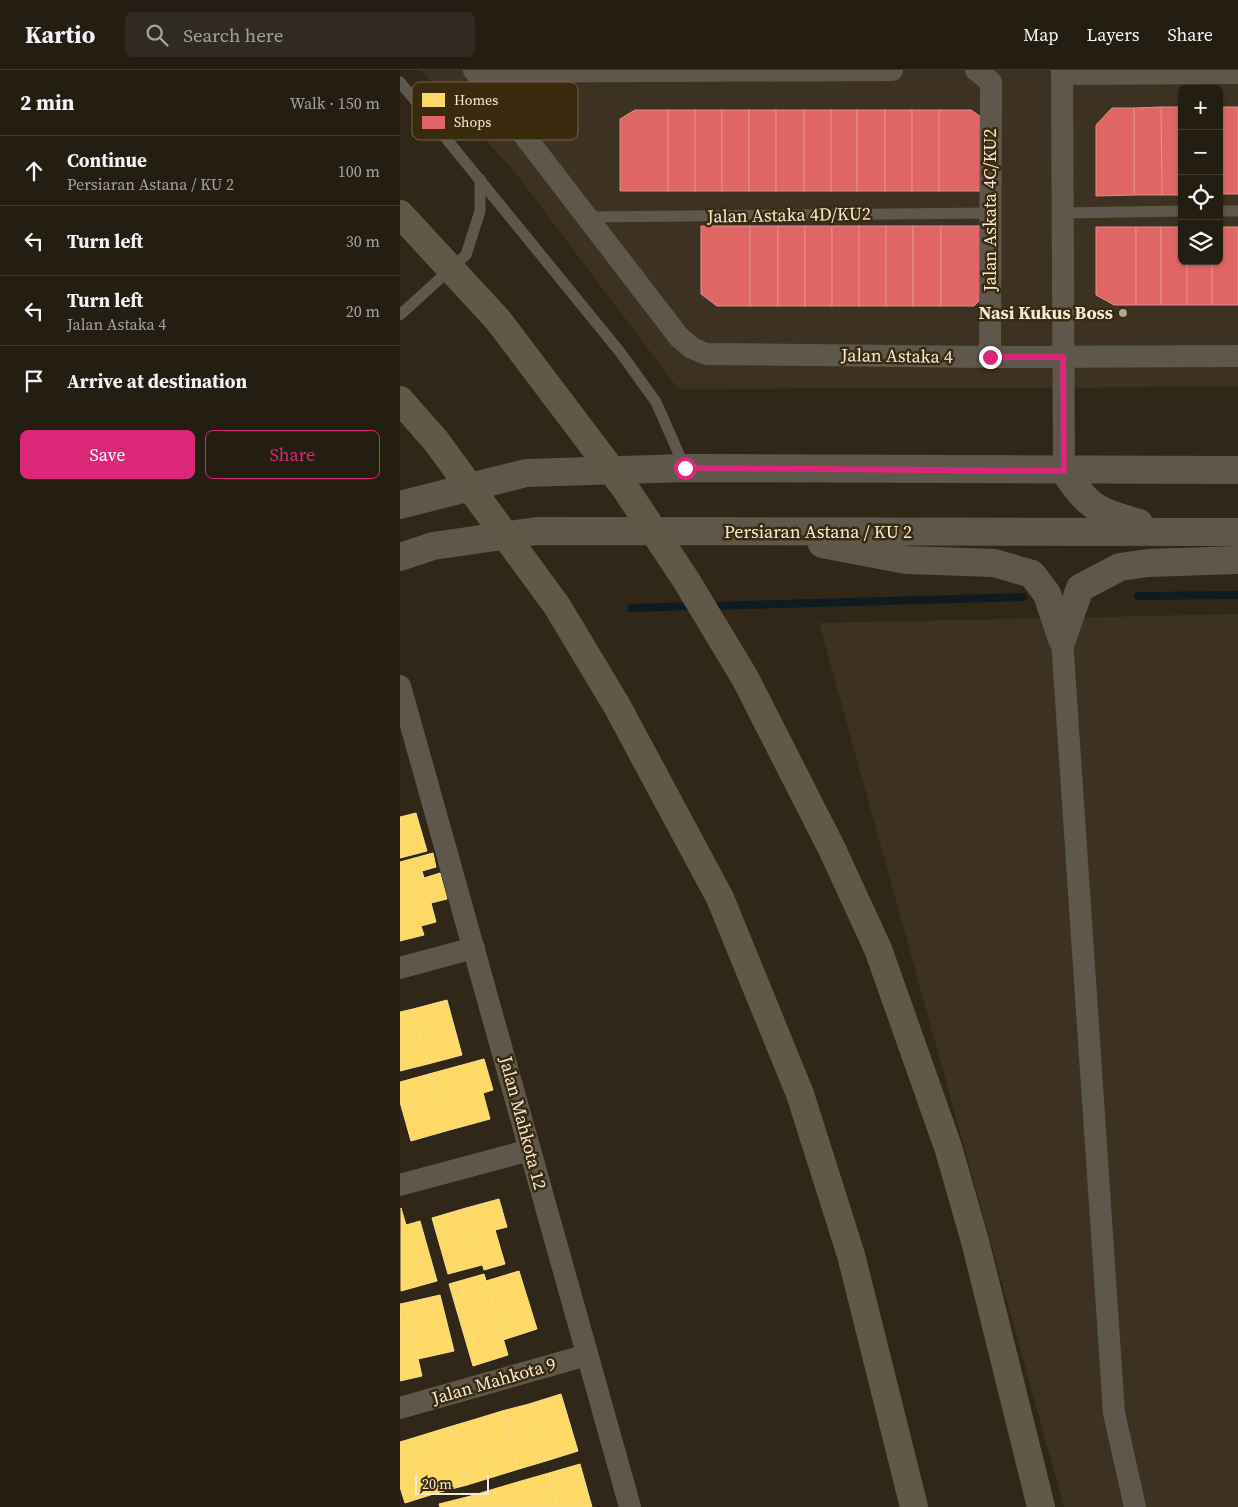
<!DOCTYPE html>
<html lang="en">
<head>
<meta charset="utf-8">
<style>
  :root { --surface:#241d12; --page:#302a20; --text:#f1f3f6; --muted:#a3a29f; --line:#413b32; --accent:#db2777 }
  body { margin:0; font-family:"Source Serif 4",serif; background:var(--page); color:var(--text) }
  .controls { position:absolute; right:15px; top:15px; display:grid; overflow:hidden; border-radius:8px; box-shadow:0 1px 4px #0004 }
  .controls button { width:45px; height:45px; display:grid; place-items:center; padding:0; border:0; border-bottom:1px solid var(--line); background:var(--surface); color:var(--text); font:25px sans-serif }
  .scale { position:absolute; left:15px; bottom:12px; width:74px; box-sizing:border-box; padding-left:5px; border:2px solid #f4eada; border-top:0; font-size:14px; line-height:18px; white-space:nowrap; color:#f4eada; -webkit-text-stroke:4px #3a2a0e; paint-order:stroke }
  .stop { position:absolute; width:15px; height:15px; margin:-11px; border:4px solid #db2777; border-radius:50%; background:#fff }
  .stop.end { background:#db2777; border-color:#fff; box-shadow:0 1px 5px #0008 }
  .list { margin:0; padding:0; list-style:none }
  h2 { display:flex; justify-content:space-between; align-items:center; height:65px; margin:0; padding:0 20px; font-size:21px }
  h2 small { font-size:16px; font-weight:400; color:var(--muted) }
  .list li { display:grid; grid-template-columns:32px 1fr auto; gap:15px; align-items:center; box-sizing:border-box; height:70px; padding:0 20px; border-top:1px solid var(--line) }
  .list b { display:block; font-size:19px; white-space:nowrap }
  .list p { margin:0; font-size:16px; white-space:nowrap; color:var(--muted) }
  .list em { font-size:16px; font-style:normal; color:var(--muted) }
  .actions { display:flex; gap:10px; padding:15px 20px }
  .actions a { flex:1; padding:11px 0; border:1px solid var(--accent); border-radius:8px; text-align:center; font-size:18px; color:var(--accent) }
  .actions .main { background:var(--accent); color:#fff }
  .icon { flex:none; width:28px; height:28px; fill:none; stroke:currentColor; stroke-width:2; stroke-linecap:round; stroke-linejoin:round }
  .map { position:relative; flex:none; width:838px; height:1437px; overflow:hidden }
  header { display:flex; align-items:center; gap:30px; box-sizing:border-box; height:70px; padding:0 25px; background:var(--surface); border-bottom:1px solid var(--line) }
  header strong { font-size:24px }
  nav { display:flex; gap:28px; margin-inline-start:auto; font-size:18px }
  .search { width:350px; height:45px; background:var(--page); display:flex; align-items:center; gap:12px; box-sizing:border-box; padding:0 18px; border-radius:8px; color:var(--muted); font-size:19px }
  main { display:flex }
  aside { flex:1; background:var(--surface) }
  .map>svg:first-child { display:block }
  .industrial { fill:#3d3122; fill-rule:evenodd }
  .homes { fill:#ffd966; stroke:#fcde89 }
  .shops { fill:#e06666; stroke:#e68e89 }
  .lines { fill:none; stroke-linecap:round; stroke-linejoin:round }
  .stream { stroke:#0f1b20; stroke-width:8 }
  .lane { stroke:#5e584c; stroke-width:11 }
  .street { stroke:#5e584c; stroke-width:22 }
  .secondary { stroke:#5e584c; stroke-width:28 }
  .highway { stroke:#615848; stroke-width:28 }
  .route { stroke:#db2777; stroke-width:6 }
  .poi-dot { fill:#afa696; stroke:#3a2a0e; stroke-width:2 }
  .labels { text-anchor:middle; stroke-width:5; stroke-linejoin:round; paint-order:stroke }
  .street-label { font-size:18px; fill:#f4eada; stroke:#3a2a0e }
  .poi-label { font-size:18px; font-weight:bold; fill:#f4eada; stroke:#3a2a0e; text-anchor:end }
  .key { fill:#3a2a0e; stroke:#72644b; stroke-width:1 }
  .key-label { font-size:14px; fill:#f4eada }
</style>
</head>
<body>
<header>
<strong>Kartio</strong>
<div class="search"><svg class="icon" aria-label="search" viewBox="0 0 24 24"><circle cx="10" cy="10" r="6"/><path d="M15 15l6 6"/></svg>Search here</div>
<nav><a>Map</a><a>Layers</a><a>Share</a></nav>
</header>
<main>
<aside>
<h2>2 min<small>Walk · 150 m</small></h2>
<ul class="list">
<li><svg class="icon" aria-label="ahead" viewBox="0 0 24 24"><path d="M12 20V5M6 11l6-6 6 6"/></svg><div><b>Continue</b><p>Persiaran Astana / KU 2</p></div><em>100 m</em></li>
<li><svg class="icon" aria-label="left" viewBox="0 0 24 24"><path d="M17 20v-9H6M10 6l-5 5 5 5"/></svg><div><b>Turn left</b></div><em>30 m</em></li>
<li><svg class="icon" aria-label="left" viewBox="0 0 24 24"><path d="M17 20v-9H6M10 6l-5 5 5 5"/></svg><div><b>Turn left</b><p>Jalan Astaka 4</p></div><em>20 m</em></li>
<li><svg class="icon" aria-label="arrive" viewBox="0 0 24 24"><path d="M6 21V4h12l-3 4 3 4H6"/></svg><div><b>Arrive at destination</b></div></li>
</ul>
<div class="actions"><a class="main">Save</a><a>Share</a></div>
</aside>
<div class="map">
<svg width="838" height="1437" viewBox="0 0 838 1437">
  <rect width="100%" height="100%" fill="#302718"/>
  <g class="industrial">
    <path d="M21,0H838V317L278,319L114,101ZM782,19H819V191H782Z"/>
    <polygon points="838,544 838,1437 664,1437 419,553"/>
  </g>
  <g class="homes">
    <polygon points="16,743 27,781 0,788 0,747"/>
    <polygon points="33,783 36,797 22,801 24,808 40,803 47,829 31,833 36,852 21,856 24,865 0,871 0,792"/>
    <polygon points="47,930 62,985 28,994 13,939"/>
    <polygon points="13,939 28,994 0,1001 0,942"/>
    <polygon points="84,989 93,1020 83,1023 90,1049 46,1061 29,1004"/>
    <polygon points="29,1004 46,1061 11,1071 0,1032 0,1012"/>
    <polygon points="99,1129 107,1157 95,1160 105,1194 84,1200 66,1138"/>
    <polygon points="1,1138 6,1155 20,1151 37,1211 1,1221"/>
    <polygon points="66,1138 82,1195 48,1204 32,1148"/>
    <polygon points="119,1201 137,1259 103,1270 86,1211"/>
    <polygon points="84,1204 108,1285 73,1296 49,1214"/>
    <polygon points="40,1225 54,1281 18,1289 5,1233"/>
    <polygon points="5,1233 22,1306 0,1311 0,1234"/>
    <polygon points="161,1324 178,1381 146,1391 129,1334"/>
    <polygon points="129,1334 146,1391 119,1399 102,1341"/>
    <polygon points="102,1341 119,1399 93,1407 76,1349"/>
    <polygon points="76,1349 93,1407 67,1415 49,1357"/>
    <polygon points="49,1357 67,1415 40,1422 23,1365"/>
    <polygon points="23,1365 40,1422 5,1433 0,1417 0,1372"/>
    <polygon points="180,1394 192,1437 158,1437 149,1403"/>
    <polygon points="149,1403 158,1437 129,1437 121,1411"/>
    <polygon points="121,1411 129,1437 99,1437 94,1419"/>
    <polygon points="94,1419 99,1437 69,1437 67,1427"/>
    <polygon points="67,1427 69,1437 40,1437 39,1434"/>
  </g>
  <g class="shops">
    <polygon points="761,37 782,37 782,125 762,125"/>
    <polygon points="761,37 762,125 734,125 734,38"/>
    <rect x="819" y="37" width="19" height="87"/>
    <polygon points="712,38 734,38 734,125 696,126 696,55"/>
    <polygon points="235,40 268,40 268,121 220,121 220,49"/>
    <rect x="268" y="40" width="27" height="81"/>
    <rect x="295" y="40" width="27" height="81"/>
    <rect x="322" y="40" width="27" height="81"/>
    <rect x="349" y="40" width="27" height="81"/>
    <rect x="376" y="40" width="28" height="81"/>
    <rect x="404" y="40" width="27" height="81"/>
    <rect x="431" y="40" width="26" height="81"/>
    <rect x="457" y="40" width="28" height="81"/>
    <rect x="485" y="40" width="27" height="81"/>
    <rect x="512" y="40" width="27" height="81"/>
    <polygon points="539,40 571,40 584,49 584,121 539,121"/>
    <polygon points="301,156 350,156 350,236 317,236 301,224"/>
    <rect x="350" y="156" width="28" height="80"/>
    <rect x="378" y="156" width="27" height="80"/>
    <rect x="405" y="156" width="27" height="80"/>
    <rect x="432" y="156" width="27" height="80"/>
    <rect x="459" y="156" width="27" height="80"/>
    <rect x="486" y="156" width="27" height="80"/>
    <rect x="513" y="156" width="28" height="80"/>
    <polygon points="541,156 585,156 585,225 574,236 541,236"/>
    <polygon points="696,157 736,157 736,235 714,235 696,225"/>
    <rect x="736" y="157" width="25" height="78"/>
    <polygon points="761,157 782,157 782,191 787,191 787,235 761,235"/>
    <polygon points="819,157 838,157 838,235 812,235 812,191 819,191"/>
    <rect x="787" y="191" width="25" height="44"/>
  </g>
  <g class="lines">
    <g class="stream">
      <polyline points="738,526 838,525"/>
      <polyline points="308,536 623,527"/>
      <polyline points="231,538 294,536"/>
    </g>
    <g class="lane">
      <polyline points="0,12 220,282 256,332 285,398"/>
      <polyline points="819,141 838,141"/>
      <polyline points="663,143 782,141"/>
      <polyline points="188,147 590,143"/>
      <polyline points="0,245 66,185 80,141 80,109"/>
    </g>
    <g class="street">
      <polyline points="74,0 279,267 292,278 306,284 590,287 838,286"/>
      <polyline points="576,0 591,12 590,287"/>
      <polyline points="662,0 664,401"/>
      <polyline points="76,2 492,0"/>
      <polyline points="662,4 838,3"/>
      <polyline points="662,569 714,1343 735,1437"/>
      <polyline points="0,616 230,1437"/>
      <polyline points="0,898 74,878"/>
      <polyline points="0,1115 130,1080"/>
      <polyline points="0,1338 187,1285"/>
    </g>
    <g class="secondary">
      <path d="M664,401C689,438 697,441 739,453"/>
      <polyline points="0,435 126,403 285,398 838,400"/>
      <polyline points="422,474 506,490 594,493 632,504 647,524 662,569"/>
      <polyline points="0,487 33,476 137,461 838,462"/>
      <polyline points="662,569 680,518 720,497 748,493 838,490"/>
    </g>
    <g class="highway">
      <polyline points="0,144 98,250 225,418 286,510 345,608 432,779 478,879 548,1077 576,1175 641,1437"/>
      <polyline points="0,330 36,371 157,536 217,636 320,828 400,1024 451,1185 514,1437"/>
    </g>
  </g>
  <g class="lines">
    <polyline class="route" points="285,398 664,401 663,287 590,287"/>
  </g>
  <circle class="poi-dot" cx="723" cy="243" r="5"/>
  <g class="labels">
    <g class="street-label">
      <text transform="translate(590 140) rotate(-90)" y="6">Jalan Askata 4C/KU2</text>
      <text transform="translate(389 145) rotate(-1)" y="6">Jalan Astaka 4D/KU2</text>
      <text transform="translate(497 286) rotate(1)" y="6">Jalan Astaka 4</text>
      <text x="418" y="468">Persiaran Astana / KU 2</text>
      <text transform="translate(123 1053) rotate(75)" y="6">Jalan Mahkota 12</text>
      <text transform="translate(94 1311) rotate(-16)" y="6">Jalan Mahkota 9</text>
    </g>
    <g class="poi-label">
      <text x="713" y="249">Nasi Kukus Boss</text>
    </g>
  </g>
  <rect x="12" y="12" width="166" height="58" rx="8" class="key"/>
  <rect x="22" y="23" width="23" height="14" fill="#ffd966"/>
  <rect x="22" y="46" width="23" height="13" fill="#e06666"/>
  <g class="key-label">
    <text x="54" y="35">Homes</text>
    <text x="54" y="57">Shops</text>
  </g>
</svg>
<div class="controls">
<button>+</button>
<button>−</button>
<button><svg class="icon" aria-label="locate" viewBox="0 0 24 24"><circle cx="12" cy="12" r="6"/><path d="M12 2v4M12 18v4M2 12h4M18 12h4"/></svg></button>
<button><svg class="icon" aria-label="layers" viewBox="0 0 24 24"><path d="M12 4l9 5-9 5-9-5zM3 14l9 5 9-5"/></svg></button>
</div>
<div class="scale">20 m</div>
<div class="stop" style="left:285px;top:398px"></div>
<div class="stop end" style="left:590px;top:287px"></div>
</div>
</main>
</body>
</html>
